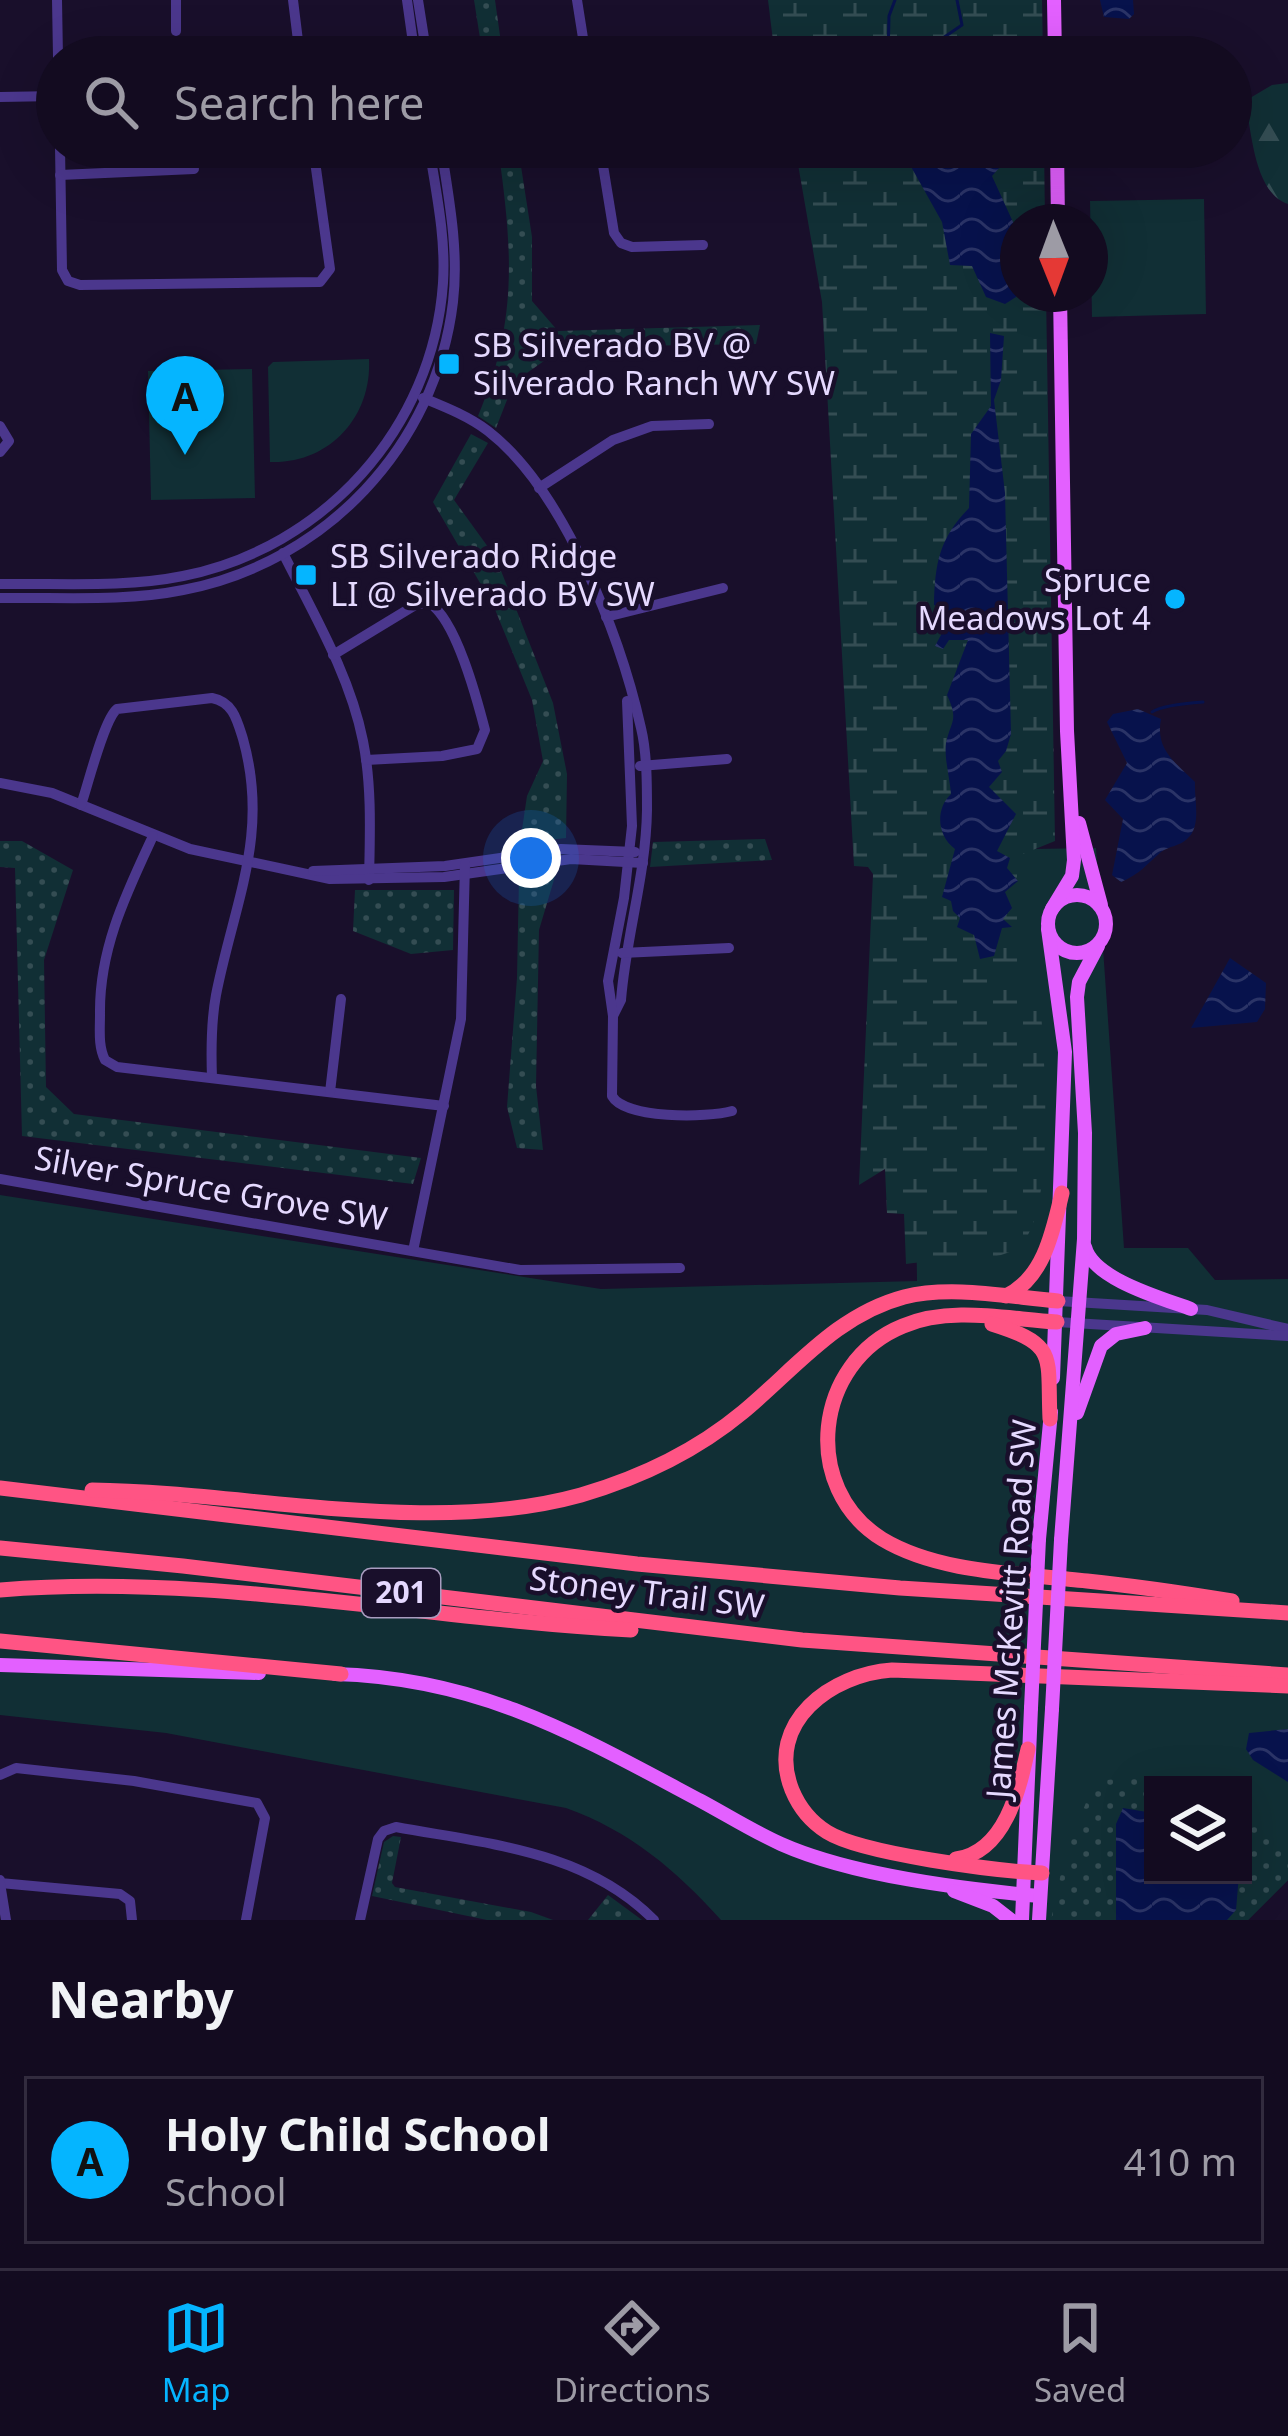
<!DOCTYPE html>
<html lang="en">
<head>
<meta charset="utf-8">
<style>
  :root { --surface:#130b20; --page:#1c1429; --text:#f1f3f6; --muted:#9d9ba5; --line:#322b3e; --accent:#05b5ff }
  body { margin:0; font-family:"Noto Sans",sans-serif; background:var(--page); color:var(--text) }
  .controls { position:absolute; right:36px; bottom:36px; display:grid; overflow:hidden; border-radius:0px; box-shadow:0 12px 48px #0002 }
  .controls button { width:108px; height:108px; display:grid; place-items:center; padding:0; border:0; border-bottom:3px solid var(--line); background:var(--surface); color:var(--text); font:60px sans-serif }
  .compass { position:absolute; left:1000px; top:204px; width:108px; height:108px; border-radius:50%; background:var(--surface); box-shadow:0 12px 48px #0002; rotate:179deg }
  .you { position:absolute; left:531px; top:858px; width:42px; height:42px; margin:-30px; border:9px solid #fff; border-radius:50%; background:#1a73e8; box-shadow:0 0 0 18px #1a73e833 }
  .badge { display:grid; place-items:center; width:78px; height:78px; border-radius:50%; background:var(--accent); color:#111; font-size:39px; font-weight:700 }
  .pin { position:absolute; translate:-50% -99px; filter:drop-shadow(0 3px 6px #0008) }
  .pin::after { content:''; position:absolute; top:63px; width:42px; height:36px; background:inherit; clip-path:polygon(0 0,100% 0,50% 100%) }
  .list { margin:0; padding:0; list-style:none }
  h2 { display:flex; justify-content:space-between; align-items:center; height:156px; margin:0; padding:0 48px; font-size:51px }
  h2 small { font-size:39px; font-weight:400; color:var(--muted) }
  .list li { display:grid; grid-template-columns:78px 1fr auto; gap:36px; align-items:center; box-sizing:border-box; height:168px; margin:0 24px 24px; padding:0 24px; border:3px solid var(--line); border-radius:0px }
  .list b { display:block; font-size:45px; white-space:nowrap }
  .list p { margin:0; font-size:39px; white-space:nowrap; color:var(--muted) }
  .list em { font-size:39px; font-style:normal; color:var(--muted) }
  .icon { flex:none; width:66px; height:66px; fill:none; stroke:currentColor; stroke-width:2; stroke-linecap:round; stroke-linejoin:round }
  .map { position:relative; flex:none; width:1288px; height:1920px; overflow:hidden }
  .search { position:absolute; background:var(--surface); box-shadow:0 12px 48px #0002; left:36px; right:36px; top:36px; height:132px; display:flex; align-items:center; gap:30px; box-sizing:border-box; padding:0 42px; border-radius:66px; color:var(--muted); font-size:45px }
  .sheet { height:348px; background:var(--surface) }
  nav { display:flex; justify-content:space-around; align-items:center; box-sizing:border-box; height:168px; border-top:3px solid var(--line); background:var(--surface); font-size:33px; color:var(--muted) }
  nav a { display:grid; justify-items:center; gap:6px }
  nav .on { color:var(--accent) }
  .map>svg:first-child { display:block }
  .grass { fill:#112f35; fill-rule:evenodd }
  .forest { fill:url(#forest-firs) }
  .wetland { fill:url(#wetland-marsh) }
  .park { fill:url(#park-dots) }
  .water { fill:url(#water-waves) }
  .lines { fill:none; stroke-linecap:round; stroke-linejoin:round }
  .stream { stroke:#07124c; stroke-width:3 }
  .minor { stroke:#4b378d; stroke-width:10 }
  .major { stroke:#e360ff; stroke-width:14 }
  .highway { stroke:#ff5484; stroke-width:15 }
  .major-bridge { stroke:#e360ff; stroke-width:14 }
  .poi-dot { fill:#05b5ff; stroke:#190f2b; stroke-width:4.5 }
  .labels { text-anchor:middle; stroke-width:9; stroke-linejoin:round; paint-order:stroke }
  .shield { fill:#190f2b; stroke:#a89cbf; stroke-width:3 }
  .shield-label { font-size:30px; font-weight:bold; fill:#e5d9ff }
  .poi-label { font-size:33px; fill:#e5d9ff; stroke:#190f2b; text-anchor:start }
  .street-label { font-size:33px; fill:#e5d9ff; stroke:#190f2b }
</style>
</head>
<body>
<div class="map">
<svg width="1288" height="1920" viewBox="0 0 1288 1920">
  <defs>
    <pattern id="forest-firs" width="22" height="20" patternUnits="userSpaceOnUse" patternTransform="scale(3)"><rect width="22" height="20" fill="#112f35"/><path d="M5 1l3.5 6h-7zM16 11l3.5 6h-7z" fill="#344d53"/></pattern>
    <pattern id="wetland-marsh" width="20" height="14" patternUnits="userSpaceOnUse" patternTransform="scale(3)"><rect width="20" height="14" fill="#112f35"/><path d="M1 5h8M5 5V1M11 12h8M15 12V8" fill="none" stroke="#344d53"/></pattern>
    <pattern id="park-dots" width="8" height="8" patternUnits="userSpaceOnUse" patternTransform="scale(3)"><rect width="8" height="8" fill="#112f35"/><path d="M2 2h.1M6 6h.1" fill="none" stroke="#344d53" stroke-width="1.8" stroke-linecap="round"/></pattern>
    <pattern id="water-waves" width="16" height="10" patternUnits="userSpaceOnUse" patternTransform="scale(3)"><rect width="16" height="10" fill="#07124c"/><path d="M0 5q4-4 8 0t8 0" fill="none" stroke="#2b3467"/></pattern>
  </defs>
  <rect width="100%" height="100%" fill="#190f2b"/>
  <g class="grass">
    <polygon points="1204,199 1206,314 1092,317 1090,201"/>
    <path d="M369,359C372,417 329,464 270,462L268,367L273,362Z"/>
    <polygon points="252,369 255,498 151,500 148,371"/>
    <path d="M1096,848L1124,1248H1188L1215,1280L1288,1279V1880L1248,1920H721C676,1870 630,1831 566,1808L166,1733L0,1715V1195L601,1289L917,1281L911,851ZM1153,1785H1243V1875H1153Z"/>
  </g>
  <path class="forest" d="M1288,83V204C1254,193 1252,132 1245,101L1272,85Z"/>
  <g class="wetland">
    <polygon points="768,0 1042,0 1043,57 775,57"/>
    <path d="M795,147H1044L1045,222H1018V294H1046L1055,841L1018,856L1019,1010L1041,1011C1044,1058 1057,1220 1017,1248C995,1264 934,1259 906,1264L904,1214L887,1213L885,1169L859,1185L873,874L868,867L854,866L822,302Z"/>
  </g>
  <g class="park">
    <polygon points="474,0 495,0 503,57 483,57"/>
    <path d="M498,147H518L532,237V301L558,331L760,325L756,344L564,347L514,382L496,428L478,416C519,319 512,248 498,147Z"/>
    <polygon points="471,434 488,443 454,500 496,558 553,703 567,774 566,838 520,843 527,796 543,761 532,700 494,607 433,502"/>
    <polygon points="765,839 772,860 650,867 653,842"/>
    <polygon points="0,841 22,841 73,870 44,960 46,1087 74,1114 421,1158 413,1184 22,1136 15,868 0,867"/>
    <polygon points="556,873 539,930 536,1086 543,1150 517,1148 507,1107 517,978 519,878"/>
    <polygon points="355,890 454,890 453,950 411,954 353,931"/>
    <polygon points="1153,1773 1206,1785 1153,1785 1153,1875 1243,1875 1243,1815 1288,1856 1288,1880 1248,1920 1051,1920 1064,1859 1094,1782"/>
    <polygon points="393,1836 401,1837 392,1883 395,1887 531,1912 553,1920 487,1920 372,1896 384,1842"/>
    <polygon points="608,1895 642,1920 588,1920"/>
  </g>
  <g class="water">
    <polygon points="1100,0 1133,0 1134,14 1129,19 1104,17"/>
    <polygon points="900,147 997,147 1001,166 992,176 1018,233 1016,297 1005,304 986,297 972,266 950,265 942,222"/>
    <path d="M990,333L1004,336L1001,380L994,400L1005,493L1011,734L1006,751L998,761L1002,772L989,787L1016,814L997,851L1010,858L1007,868L1018,881L1005,892L1012,908L1003,919L1012,927L1002,928L994,956L980,959L974,935L957,927L960,918L953,911L951,901L942,897L955,849C937,836 935,809 951,794C950,779 944,758 946,743C951,720 959,721 947,695L968,640H949L943,649L935,646L941,635L940,607L934,605C935,563 939,539 969,508L971,434L991,406Z"/>
    <path d="M1138,709L1161,719C1155,750 1175,762 1195,782C1194,800 1202,826 1187,839C1180,846 1169,846 1161,852C1146,865 1140,874 1121,882L1112,875L1123,819L1105,800L1127,763L1107,722L1113,714Z"/>
    <polygon points="1230,958 1266,983 1265,1009 1257,1022 1191,1028"/>
    <polygon points="1288,1729 1288,1782 1253,1760 1246,1749 1249,1733"/>
    <polygon points="1123,1808 1153,1813 1153,1875 1239,1875 1236,1910 1227,1920 1116,1920 1116,1824"/>
  </g>
  <g class="lines">
    <g class="stream">
      <polyline points="888,57 889,16 895,0"/>
      <polyline points="915,57 962,25 957,0"/>
      <path d="M1152,712C1163,705 1189,703 1203,702"/>
    </g>
    <g class="minor">
      <polyline points="57,0 58,57"/>
      <polyline points="176,0 176,31"/>
      <polyline points="293,0 300,57"/>
      <polyline points="407,0 415,57"/>
      <polyline points="418,0 427,57"/>
      <polyline points="577,0 586,57"/>
      <polyline points="0,97 57,96"/>
      <polyline points="60,147 62,270 68,281 80,285 320,282 330,269 313,147"/>
      <polyline points="600,147 614,233 621,243 632,247 703,245"/>
      <polyline points="60,175 194,169"/>
      <path d="M423,398C445,407 468,416 488,431C564,490 620,635 641,728C647,753 647,784 647,810C646,875 626,936 621,1000L613,1016"/>
      <polyline points="0,426 9,441 0,452"/>
      <polyline points="539,488 613,440 652,426 709,424"/>
      <path d="M283,553C313,613 350,675 363,741C372,786 370,834 369,880"/>
      <path d="M0,584C60,583 124,588 183,576C324,548 433,428 443,283C446,237 436,192 429,147"/>
      <path d="M0,598C60,597 124,602 183,590C325,563 436,446 453,302C459,250 449,199 441,147"/>
      <polyline points="606,617 723,588"/>
      <path d="M333,655L417,604L429,603C456,619 477,699 485,730L477,749L442,756L366,760"/>
      <path d="M627,701L632,826L624,898L608,981L613,1016L612,1096C625,1119 707,1118 732,1111"/>
      <polyline points="640,766 727,759"/>
      <polyline points="0,783 52,793 190,849 330,879 444,877 571,859 643,863"/>
      <path d="M81,805C88,785 104,719 117,709L212,698C233,702 237,720 243,739C270,835 234,903 216,995C211,1022 211,1050 212,1078"/>
      <path d="M153,836C126,894 99,949 100,1014C100,1030 98,1046 105,1060L117,1067L444,1106"/>
      <polyline points="313,871 445,866 561,849 635,852"/>
      <polyline points="622,953 729,948"/>
      <polyline points="330,1092 341,999"/>
      <polyline points="0,1179 520,1270 680,1268"/>
      <polyline points="413,1251 461,1019 465,864"/>
      <polyline points="1058,1301 1207,1310 1288,1329"/>
      <polyline points="1057,1322 1288,1336"/>
      <polyline points="0,1775 16,1768 134,1781 257,1803 265,1818 246,1920"/>
      <polyline points="0,1880 0,1883 120,1894 130,1901 132,1920"/>
      <polyline points="0,1883 6,1920"/>
      <path d="M360,1920L378,1839L384,1831L396,1827C487,1844 585,1850 654,1920"/>
    </g>
    <g class="major">
      <polyline points="1054,0 1055,57"/>
      <polyline points="1057,147 1058,222"/>
      <polyline points="1079,823 1101,905"/>
      <circle cx="1077" cy="924" r="29"/>
      <polyline points="1052,909 1072,876 1074,860 1067,731 1060,294"/>
      <polyline points="1048,929 1065,1052 1053,1378"/>
      <path d="M1085,1247C1093,1279 1161,1298 1191,1309"/>
      <polyline points="1077,1413 1101,1346 1116,1334 1145,1328"/>
      <polyline points="1039,1539 1051,1412"/>
      <polyline points="1061,1540 1084,1239 1085,1133 1077,997 1079,982 1098,946"/>
      <polyline points="0,1665 259,1673"/>
      <path d="M335,1674C480,1678 577,1735 701,1801C727,1815 754,1832 781,1844C853,1876 962,1889 1040,1896"/>
      <polyline points="954,1891 993,1906 1011,1920"/>
      <polyline points="1022,1920 1031,1708"/>
      <polyline points="1039,1920 1052,1709"/>
    </g>
    <g class="highway">
      <path d="M1006,1296C1044,1278 1053,1231 1062,1193"/>
      <path d="M1057,1322C1007,1319 950,1306 903,1326C814,1362 800,1488 882,1539C940,1574 1021,1573 1087,1581C1135,1586 1183,1593 1232,1601"/>
      <path d="M992,1324C1059,1345 1047,1356 1050,1419"/>
      <polyline points="0,1488 637,1564 900,1588 1288,1613"/>
      <path d="M92,1490C248,1492 430,1537 581,1495C639,1478 696,1451 743,1412C794,1370 836,1315 904,1297C951,1285 1009,1297 1058,1301"/>
      <polyline points="0,1548 183,1566 802,1640 1288,1675"/>
      <path d="M0,1590C211,1573 420,1619 631,1630"/>
      <polyline points="0,1641 341,1674"/>
      <path d="M956,1859C1005,1852 1019,1790 1028,1749"/>
      <path d="M1042,1873C997,1871 862,1854 827,1832C811,1822 799,1807 792,1790C765,1722 832,1674 892,1670L1288,1686"/>
    </g>
    <g class="major-bridge">
      <polyline points="1031,1708 1039,1539"/>
      <polyline points="1052,1709 1061,1540"/>
    </g>
  </g>
  <g class="poi-dot">
    <rect x="437" y="352" width="24" height="24" rx="6"/>
    <rect x="294" y="563" width="24" height="24" rx="6"/>
    <circle cx="1175" cy="599" r="12"/>
  </g>
  <g class="labels">
    <rect class="shield" x="362" y="1569" width="78" height="48" rx="9"/>
    <g class="shield-label">
      <text x="401" y="1603">201</text>
    </g>
    <g class="poi-label">
      <text x="473" y="357">SB Silverado BV @<tspan x="473" dy="38">Silverado Ranch WY SW</tspan></text>
      <text x="330" y="568">SB Silverado Ridge<tspan x="330" dy="38">LI @ Silverado BV SW</tspan></text>
      <text x="1151" y="592" text-anchor="end">Spruce<tspan x="1151" dy="38">Meadows Lot 4</tspan></text>
    </g>
    <g class="street-label">
      <text transform="translate(211 1188) rotate(10)" y="12">Silver Spruce Grove SW</text>
      <text transform="translate(647 1592) rotate(7)" y="12">Stoney Trail SW</text>
      <text transform="translate(1011 1609) rotate(-86)" y="12">James McKevitt Road SW</text>
    </g>
  </g>
</svg>
<div class="controls">
<button><svg class="icon" aria-label="layers" viewBox="0 0 24 24"><path d="M12 4l9 5-9 5-9-5zM3 14l9 5 9-5"/></svg></button>
</div>
<svg class="compass" viewBox="-18 -18 36 36"><path d="M0-13l5 13h-10z" fill="#e53935"/><path d="M0 13l5-13h-10z" fill="#9d9ba5"/></svg>
<div class="you"></div>
<div class="pin badge" style="left:185px;top:455px">A</div>
<div class="search"><svg class="icon" aria-label="search" viewBox="0 0 24 24"><circle cx="10" cy="10" r="6"/><path d="M15 15l6 6"/></svg>Search here</div>
</div>
<section class="sheet">
<h2>Nearby<small></small></h2>
<ul class="list">
<li><span class="badge">A</span><div><b>Holy Child School</b><p>School</p></div><em>410 m</em></li>
</ul>
</section>
<nav>
<a class="on"><svg class="icon" aria-label="map" viewBox="0 0 24 24"><path d="M3 6l6-2 6 2 6-2v14l-6 2-6-2-6 2zM9 4v14M15 6v14"/></svg>Map</a>
<a><svg class="icon" aria-label="directions" viewBox="0 0 24 24"><path d="M12 3l9 9-9 9-9-9zM9 14v-3h6M13 9l2 2-2 2"/></svg>Directions</a>
<a><svg class="icon" aria-label="saved" viewBox="0 0 24 24"><path d="M7 4h10v16l-5-4-5 4z"/></svg>Saved</a>
</nav>
</body>
</html>
